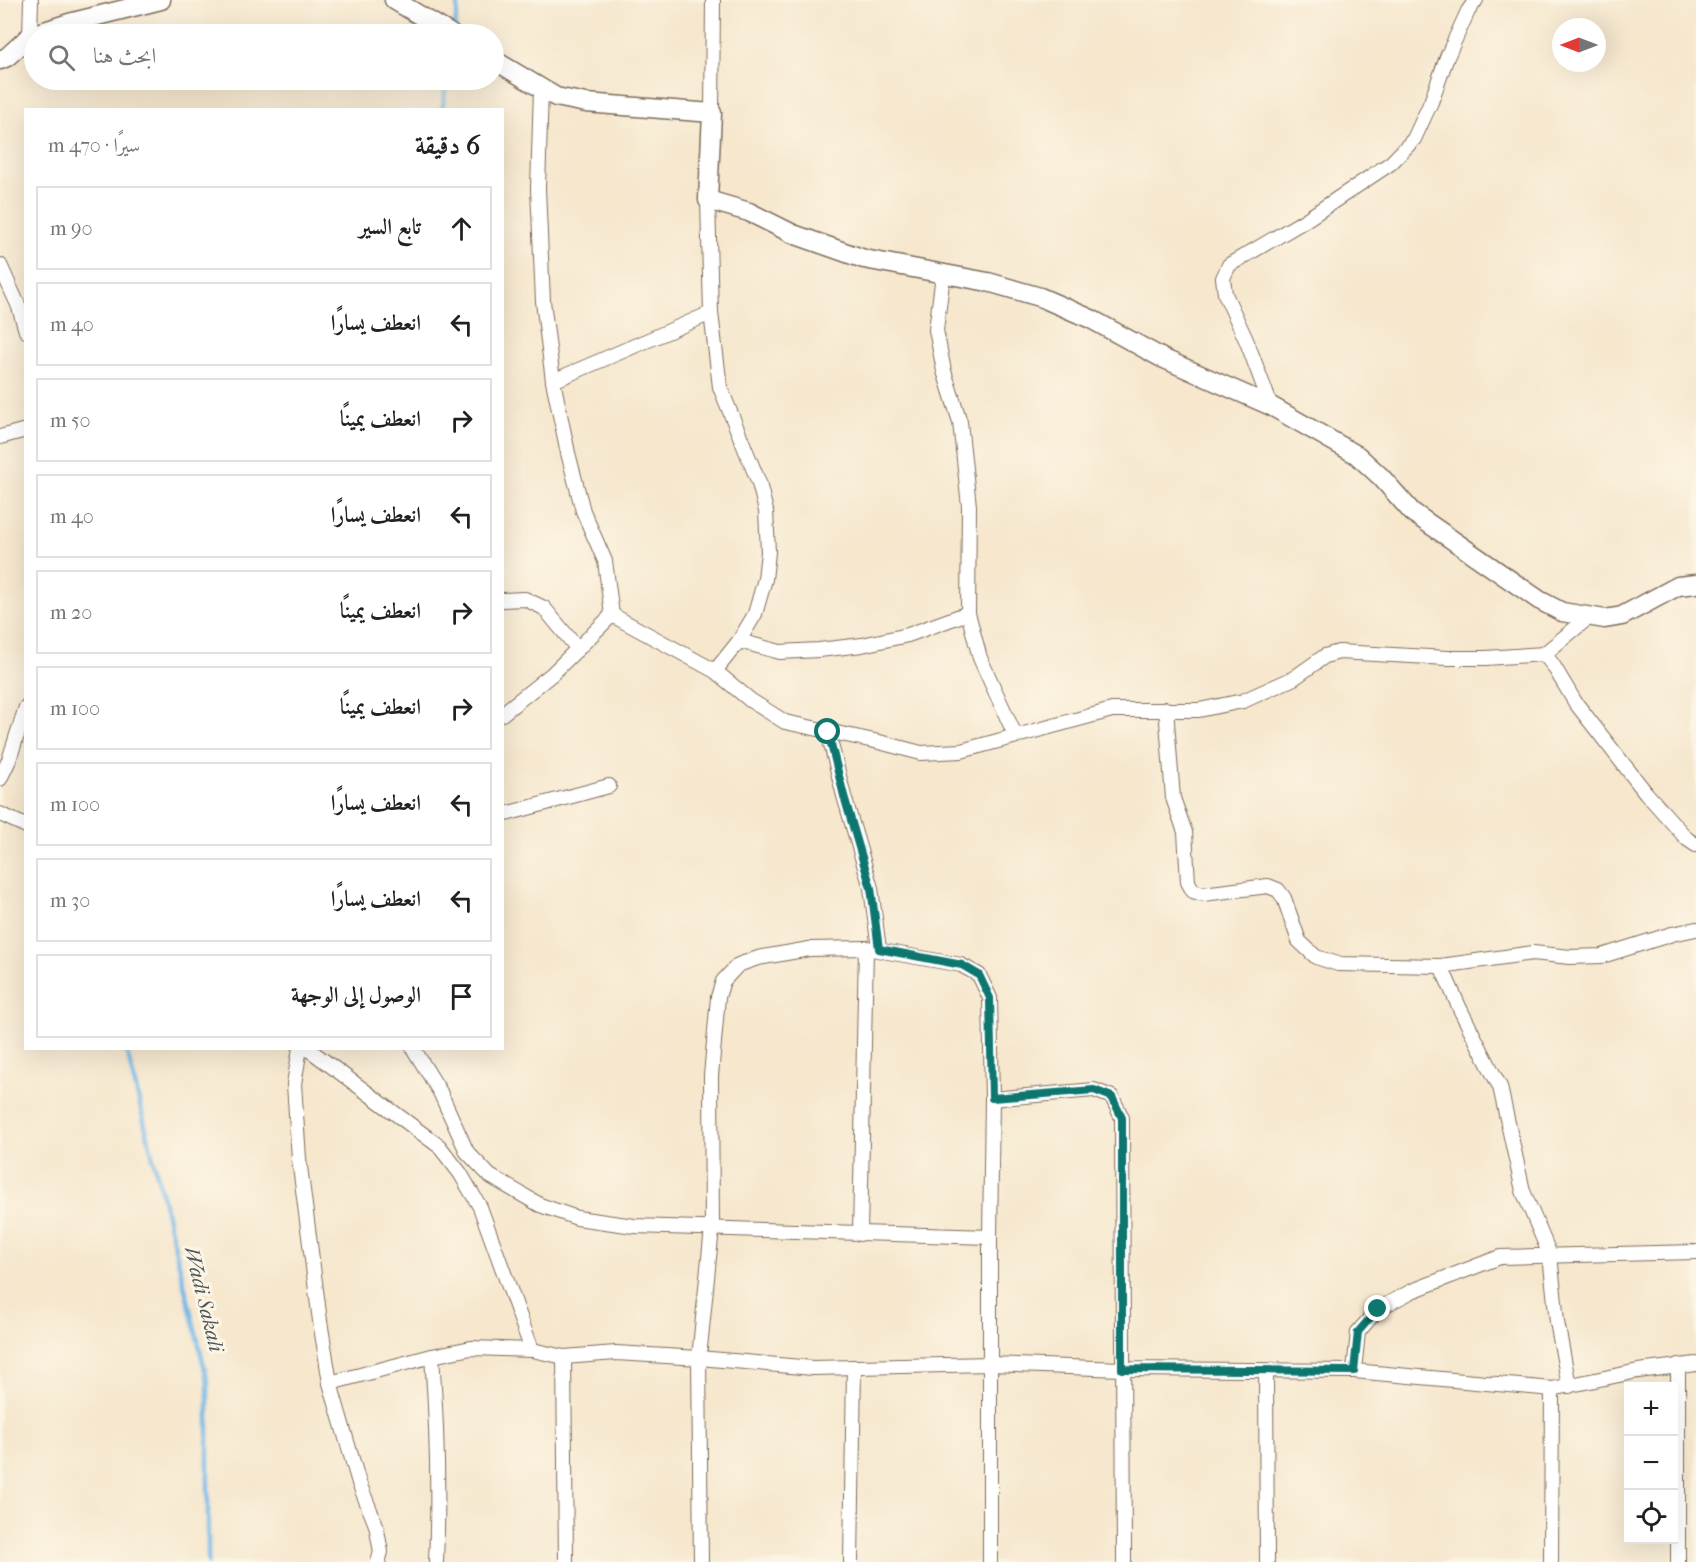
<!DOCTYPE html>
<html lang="ar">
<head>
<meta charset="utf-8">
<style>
  :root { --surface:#fff; --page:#f6f6f6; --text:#202124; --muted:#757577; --line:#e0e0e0 }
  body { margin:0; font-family:"IM FELL French Canon",Amiri,serif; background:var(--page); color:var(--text); direction:rtl }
  .controls { position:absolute; right:18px; bottom:18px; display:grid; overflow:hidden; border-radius:0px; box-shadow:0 6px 24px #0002 }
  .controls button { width:54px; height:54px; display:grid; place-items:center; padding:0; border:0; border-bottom:2px solid var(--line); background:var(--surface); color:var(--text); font:30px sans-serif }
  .compass { position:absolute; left:1552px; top:18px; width:54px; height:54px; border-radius:50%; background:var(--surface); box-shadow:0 6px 24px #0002; rotate:270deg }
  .stop { position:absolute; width:18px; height:18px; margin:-14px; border:4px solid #0f766e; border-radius:50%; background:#fff }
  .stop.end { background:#0f766e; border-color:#fff; box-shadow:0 2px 6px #0008 }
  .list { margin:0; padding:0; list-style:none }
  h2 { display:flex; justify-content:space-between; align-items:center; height:78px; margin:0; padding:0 24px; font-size:26px }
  h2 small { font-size:20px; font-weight:400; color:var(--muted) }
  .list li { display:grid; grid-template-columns:39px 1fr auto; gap:18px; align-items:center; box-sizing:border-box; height:84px; margin:0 12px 12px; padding:0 12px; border:2px solid var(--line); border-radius:0px }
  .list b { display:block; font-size:22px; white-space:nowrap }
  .list em { font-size:20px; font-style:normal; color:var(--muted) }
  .icon { flex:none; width:33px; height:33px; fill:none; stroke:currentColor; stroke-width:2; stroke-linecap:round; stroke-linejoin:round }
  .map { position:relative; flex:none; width:1696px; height:1562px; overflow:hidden; direction:ltr }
  .search { position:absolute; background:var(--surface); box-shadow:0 6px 24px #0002; left:24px; top:24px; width:480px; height:66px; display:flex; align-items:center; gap:15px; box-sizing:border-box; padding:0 21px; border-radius:33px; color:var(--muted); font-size:22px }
  .panel { position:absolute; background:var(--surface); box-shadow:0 6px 24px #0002; left:24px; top:108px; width:480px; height:942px; border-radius:0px; direction:rtl }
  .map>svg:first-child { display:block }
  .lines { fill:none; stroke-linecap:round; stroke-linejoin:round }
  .stream { stroke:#71b8e8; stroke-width:4.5 }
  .minor-casing { stroke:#7c6c5b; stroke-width:16 }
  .tertiary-casing { stroke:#7c6c5b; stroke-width:21 }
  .minor { stroke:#fff; stroke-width:14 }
  .tertiary { stroke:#fff; stroke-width:18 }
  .route { stroke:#0f766e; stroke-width:8 }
  .labels { text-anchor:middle; stroke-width:6; stroke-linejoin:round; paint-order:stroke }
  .water-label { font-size:21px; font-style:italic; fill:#4b555b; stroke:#fcf5e5 }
</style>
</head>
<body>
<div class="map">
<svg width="1696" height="1562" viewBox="0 0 1696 1562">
  <rect width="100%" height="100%" fill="#fcf5e5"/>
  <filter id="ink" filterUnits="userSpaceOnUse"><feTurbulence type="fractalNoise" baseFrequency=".0167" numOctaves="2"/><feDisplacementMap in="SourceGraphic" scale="12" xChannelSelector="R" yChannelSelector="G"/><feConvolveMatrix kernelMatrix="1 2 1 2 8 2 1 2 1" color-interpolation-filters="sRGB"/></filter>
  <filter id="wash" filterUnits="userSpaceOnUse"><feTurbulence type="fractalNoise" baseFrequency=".008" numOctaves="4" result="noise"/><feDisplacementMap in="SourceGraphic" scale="24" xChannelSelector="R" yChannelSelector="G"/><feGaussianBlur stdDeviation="1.35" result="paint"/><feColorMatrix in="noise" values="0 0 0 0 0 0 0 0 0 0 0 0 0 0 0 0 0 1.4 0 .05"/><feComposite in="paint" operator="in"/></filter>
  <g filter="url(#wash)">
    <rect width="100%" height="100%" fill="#f6e7cd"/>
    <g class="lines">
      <g class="stream">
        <polyline points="454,32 459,0"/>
        <polyline points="442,110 447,80"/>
        <polyline points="126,1048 208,1382 208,1562"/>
      </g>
    </g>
  </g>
  <g filter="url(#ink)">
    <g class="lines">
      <defs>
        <g id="minor">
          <polyline points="30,36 31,0"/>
          <polyline points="541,88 538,189 543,301 553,381 568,453 583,511 605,561 612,615"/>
          <polyline points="712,113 713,0"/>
          <polyline points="708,200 711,313 720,387 759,483 766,511 768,552 765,579 755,614 739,641 715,671"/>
          <polyline points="0,265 19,307 26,331"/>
          <polyline points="943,275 936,330 944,371 960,422 969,506 968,613 980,658 1015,735"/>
          <polyline points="553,381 711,313"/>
          <polyline points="1271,406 1247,342 1225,294 1223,278 1229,265 1304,221 1391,163 1414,139 1431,102 1447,57 1468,11 1476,0"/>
          <polyline points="0,437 26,430"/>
          <polyline points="502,600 525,599 544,608 578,649"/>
          <polyline points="612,615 715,671 750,700 785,722 879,742 921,753 961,751 1112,710 1199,710 1243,701 1294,678 1325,656 1339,652 1447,658 1486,658 1544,654"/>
          <polyline points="1589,617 1544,654 1553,665 1575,702 1646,793 1687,839 1696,845"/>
          <polyline points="739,641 780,652 819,650 862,645 908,635 968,613"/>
          <polyline points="1166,709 1173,798 1185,832 1188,882 1193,891 1203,894 1268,886 1278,890 1284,898 1299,941 1316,957 1338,964 1441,966 1533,953 1570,957 1602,956 1672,934 1696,929"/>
          <polyline points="502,714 552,674 612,615"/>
          <polyline points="828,732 844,796 871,888 879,949"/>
          <polyline points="0,779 9,760 26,707"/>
          <polyline points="0,814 26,826"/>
          <polyline points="502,815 609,786"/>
          <polyline points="1441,966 1460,1009 1500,1087 1523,1191 1550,1255 1557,1322 1569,1386"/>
          <polyline points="300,1048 294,1084 299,1159 320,1321 330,1383 359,1483 376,1525 381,1552 378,1562"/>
          <polyline points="307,1048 439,1146 460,1173 480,1207 532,1350"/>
          <polyline points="413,1048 440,1092 467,1152 490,1176 540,1205 577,1218 634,1226 990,1237"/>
          <polyline points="992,1099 1094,1090 1112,1097 1122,1118 1124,1562"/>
          <polyline points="860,1234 866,948"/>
          <path d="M432,1356C437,1425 439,1493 436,1562"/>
          <polyline points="564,1357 566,1562"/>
          <polyline points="1678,1365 1678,1562"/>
          <polyline points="1266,1371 1267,1562"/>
          <polyline points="1354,1371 1358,1332 1378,1309 1412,1291 1500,1257 1696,1252"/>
          <polyline points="330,1383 432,1356 471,1348 532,1350 564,1357 616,1353 699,1358 813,1368 991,1364 1122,1369 1354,1371 1552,1389 1638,1371 1696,1364"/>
          <polyline points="701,1562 699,1358 712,1228 711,1076 718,997 723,981 738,965 758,958 809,949 866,948 961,965 979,975 990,998 992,1099 990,1237 990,1562"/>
          <polyline points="851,1562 854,1367"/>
          <polyline points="1551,1562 1552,1389"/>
        </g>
        <g id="tertiary">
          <polyline points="394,0 451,34"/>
          <polyline points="35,34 69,23 161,0"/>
          <polyline points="0,60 7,57 30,36 34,35"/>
          <polyline points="494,60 556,97 586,103 712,113 708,200 749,212 793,234 864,259 988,282 1040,297 1091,319 1162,358 1271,406 1357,455 1381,477 1412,512 1539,600 1562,612 1605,619 1622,616 1678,586 1696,584"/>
        </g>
      </defs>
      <use href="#minor" class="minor-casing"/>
      <use href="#tertiary" class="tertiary-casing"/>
      <use href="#minor" class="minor"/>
      <use href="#tertiary" class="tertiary"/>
    </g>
  </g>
  <g class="lines" filter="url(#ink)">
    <polyline class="route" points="828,732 844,796 871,888 879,949 962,965 979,975 990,998 992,1098 1094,1090 1112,1097 1122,1118 1122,1369 1354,1371 1358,1332 1378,1309"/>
  </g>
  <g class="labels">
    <g class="water-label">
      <text transform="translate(204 1299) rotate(76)" y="7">Wadi Sakali</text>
    </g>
  </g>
</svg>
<div class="controls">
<button>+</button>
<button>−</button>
<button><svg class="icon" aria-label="locate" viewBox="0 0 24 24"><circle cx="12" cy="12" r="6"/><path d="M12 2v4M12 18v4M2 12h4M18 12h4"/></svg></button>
</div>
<svg class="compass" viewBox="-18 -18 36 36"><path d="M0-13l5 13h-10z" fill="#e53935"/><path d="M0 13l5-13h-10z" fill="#757577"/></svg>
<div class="stop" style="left:828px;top:732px"></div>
<div class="stop end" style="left:1378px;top:1309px"></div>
<div class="search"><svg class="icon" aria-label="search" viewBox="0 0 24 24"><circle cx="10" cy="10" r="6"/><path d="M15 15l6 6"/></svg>ابحث هنا</div>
<section class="panel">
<h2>6 دقيقة<small>سيرًا · 470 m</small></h2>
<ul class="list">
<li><svg class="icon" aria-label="ahead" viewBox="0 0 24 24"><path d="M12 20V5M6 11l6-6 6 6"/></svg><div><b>تابع السير</b></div><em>90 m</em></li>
<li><svg class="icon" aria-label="left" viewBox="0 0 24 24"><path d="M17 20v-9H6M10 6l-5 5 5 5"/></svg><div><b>انعطف يسارًا</b></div><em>40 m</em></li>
<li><svg class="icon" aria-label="right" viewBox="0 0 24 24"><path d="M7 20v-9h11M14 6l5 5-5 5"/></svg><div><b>انعطف يمينًا</b></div><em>50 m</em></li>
<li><svg class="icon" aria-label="left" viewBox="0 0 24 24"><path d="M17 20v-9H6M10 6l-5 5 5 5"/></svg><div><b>انعطف يسارًا</b></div><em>40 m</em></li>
<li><svg class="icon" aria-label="right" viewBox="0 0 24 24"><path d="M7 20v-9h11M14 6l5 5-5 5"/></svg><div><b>انعطف يمينًا</b></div><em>20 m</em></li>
<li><svg class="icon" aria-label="right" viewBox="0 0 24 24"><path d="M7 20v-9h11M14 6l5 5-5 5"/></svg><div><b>انعطف يمينًا</b></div><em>100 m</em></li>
<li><svg class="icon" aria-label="left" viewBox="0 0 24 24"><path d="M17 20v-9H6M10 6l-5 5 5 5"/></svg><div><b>انعطف يسارًا</b></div><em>100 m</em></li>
<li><svg class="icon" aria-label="left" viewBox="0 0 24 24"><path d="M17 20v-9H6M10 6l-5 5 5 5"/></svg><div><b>انعطف يسارًا</b></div><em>30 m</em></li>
<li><svg class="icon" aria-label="arrive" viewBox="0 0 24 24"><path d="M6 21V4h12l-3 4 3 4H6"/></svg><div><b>الوصول إلى الوجهة</b></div></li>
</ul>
</section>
</div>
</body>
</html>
